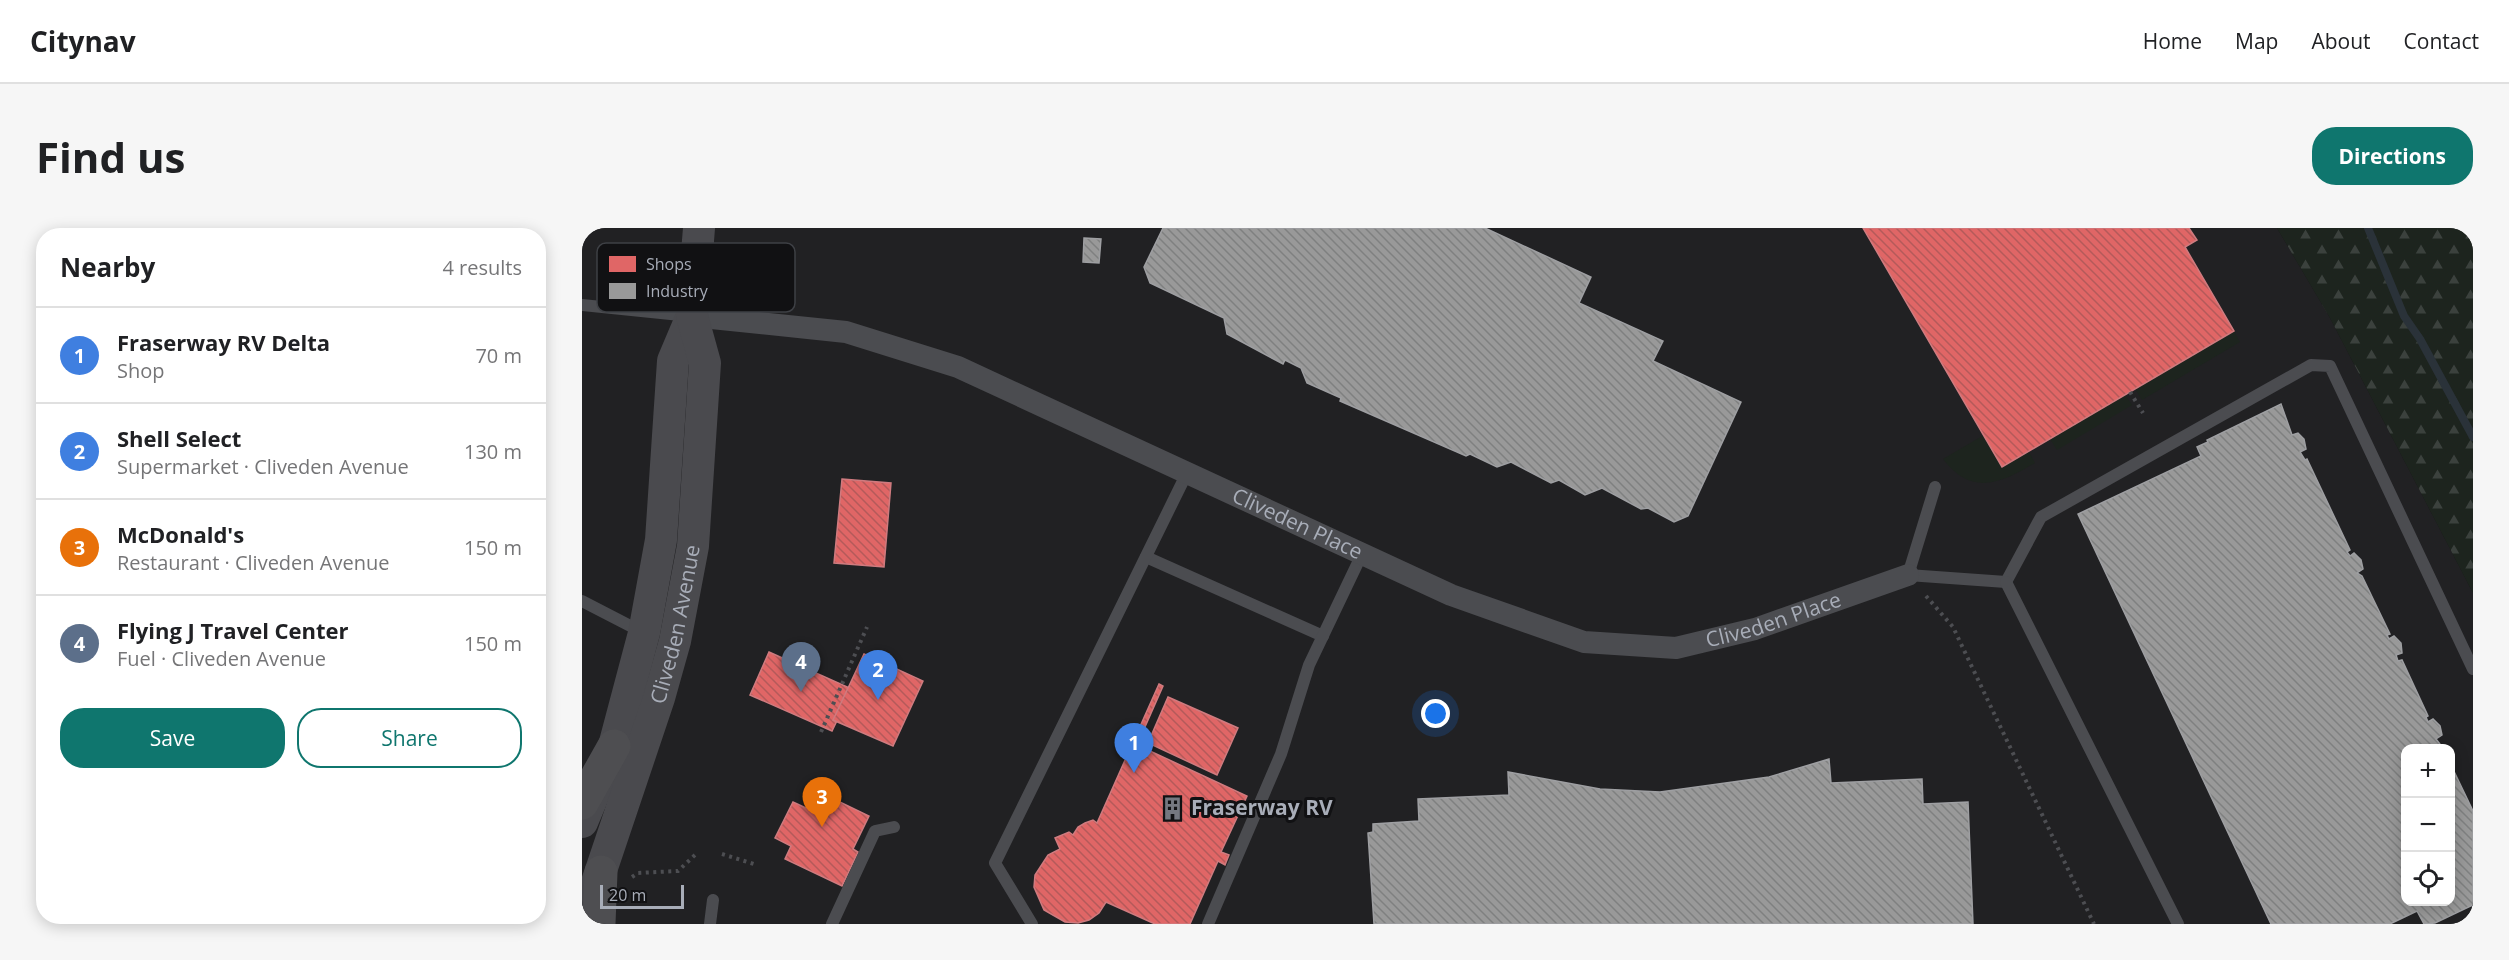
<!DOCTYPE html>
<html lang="en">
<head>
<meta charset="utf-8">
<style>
  :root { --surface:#fff; --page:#f6f6f6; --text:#202124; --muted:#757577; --line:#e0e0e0; --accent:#0f766e }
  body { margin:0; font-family:"Open Sans",sans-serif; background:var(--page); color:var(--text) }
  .controls { position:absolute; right:18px; bottom:18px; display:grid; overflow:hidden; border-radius:12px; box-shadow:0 3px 15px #0003 }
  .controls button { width:54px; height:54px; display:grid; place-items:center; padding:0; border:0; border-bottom:2px solid var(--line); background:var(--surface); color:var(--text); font:30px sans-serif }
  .scale { position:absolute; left:18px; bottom:15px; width:84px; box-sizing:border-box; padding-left:6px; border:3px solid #a8adb8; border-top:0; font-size:16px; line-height:21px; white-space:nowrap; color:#a8adb8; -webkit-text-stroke:4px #111113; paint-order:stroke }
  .you { position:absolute; left:854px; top:486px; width:21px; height:21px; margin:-15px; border:4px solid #fff; border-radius:50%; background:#1a73e8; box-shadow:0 0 0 9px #1a73e833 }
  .badge { display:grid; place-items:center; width:39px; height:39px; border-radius:50%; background:var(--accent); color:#fff; font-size:20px; font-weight:700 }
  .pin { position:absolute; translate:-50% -50px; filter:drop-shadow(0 2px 3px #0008) }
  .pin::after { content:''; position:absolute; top:32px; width:21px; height:18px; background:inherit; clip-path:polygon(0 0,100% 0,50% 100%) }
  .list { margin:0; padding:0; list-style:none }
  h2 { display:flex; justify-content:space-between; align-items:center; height:78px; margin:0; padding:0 24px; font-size:26px }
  h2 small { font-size:20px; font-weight:400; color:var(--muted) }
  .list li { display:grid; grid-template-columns:39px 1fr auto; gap:18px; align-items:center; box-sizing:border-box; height:96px; padding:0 24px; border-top:2px solid var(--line) }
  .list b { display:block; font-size:22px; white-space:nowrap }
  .list p { margin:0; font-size:20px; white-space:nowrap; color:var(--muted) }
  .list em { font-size:20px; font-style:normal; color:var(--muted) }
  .actions { display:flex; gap:12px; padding:18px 24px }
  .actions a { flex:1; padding:14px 0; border:2px solid var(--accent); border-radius:24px; text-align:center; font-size:21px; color:var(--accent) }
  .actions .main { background:var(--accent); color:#fff }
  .icon { flex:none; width:33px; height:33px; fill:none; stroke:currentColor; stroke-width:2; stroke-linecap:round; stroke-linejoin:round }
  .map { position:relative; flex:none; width:1891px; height:696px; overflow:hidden; border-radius:24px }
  header { display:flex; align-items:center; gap:36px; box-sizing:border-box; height:84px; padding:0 30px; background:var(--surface); border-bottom:2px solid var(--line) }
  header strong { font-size:28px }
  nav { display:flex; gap:33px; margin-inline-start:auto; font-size:21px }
  .intro { display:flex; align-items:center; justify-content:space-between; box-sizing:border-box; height:144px; padding:0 36px }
  h1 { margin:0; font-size:42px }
  .button { padding:15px 27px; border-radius:24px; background:var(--accent); color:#fff; font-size:21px; font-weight:700 }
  main { display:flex; gap:36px; padding:0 36px }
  aside { flex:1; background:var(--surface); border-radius:24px; box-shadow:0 3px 15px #0003 }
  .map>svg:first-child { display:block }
  .built { fill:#212123; fill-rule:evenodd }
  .green { fill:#1d241e }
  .forest { fill:url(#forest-firs) }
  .shops { fill:url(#shops-back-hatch); stroke:#cf7b7f; stroke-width:1.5 }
  .industry { fill:url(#industry-back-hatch); stroke:#9e9fa2; stroke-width:1.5 }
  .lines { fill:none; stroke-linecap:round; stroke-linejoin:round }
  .stream { stroke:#2a3239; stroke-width:8 }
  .path { stroke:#4d4e52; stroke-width:4; stroke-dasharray:3 4.5; stroke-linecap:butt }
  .lane { stroke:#4b4c50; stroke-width:12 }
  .street { stroke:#4b4c50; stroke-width:22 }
  .secondary { stroke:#4a4a4e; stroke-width:32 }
  .highway { stroke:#4e4e51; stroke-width:33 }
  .labels { text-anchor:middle; stroke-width:6; stroke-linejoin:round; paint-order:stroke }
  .street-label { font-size:21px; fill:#a8adb8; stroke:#111113 }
  .poi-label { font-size:21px; font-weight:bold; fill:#a8adb8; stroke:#111113; text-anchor:start }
  .key { fill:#111113; stroke:#3e4045; stroke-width:1.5 }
  .key-label { font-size:16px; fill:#a8adb8 }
</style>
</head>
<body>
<header>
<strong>Citynav</strong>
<nav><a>Home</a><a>Map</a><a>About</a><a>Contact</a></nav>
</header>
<div class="intro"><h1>Find us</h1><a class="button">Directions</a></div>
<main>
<aside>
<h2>Nearby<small>4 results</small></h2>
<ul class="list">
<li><span class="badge" style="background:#3f7fe0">1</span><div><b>Fraserway RV Delta</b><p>Shop</p></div><em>70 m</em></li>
<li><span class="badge" style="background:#3f7fe0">2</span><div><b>Shell Select</b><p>Supermarket · Cliveden Avenue</p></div><em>130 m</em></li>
<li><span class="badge" style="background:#e8710a">3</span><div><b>McDonald's</b><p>Restaurant · Cliveden Avenue</p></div><em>150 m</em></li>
<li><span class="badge" style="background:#5c6f8a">4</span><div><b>Flying J Travel Center</b><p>Fuel · Cliveden Avenue</p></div><em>150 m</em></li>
</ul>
<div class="actions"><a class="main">Save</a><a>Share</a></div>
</aside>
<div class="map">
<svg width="1891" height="696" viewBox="0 0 1891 696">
  <defs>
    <pattern id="forest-firs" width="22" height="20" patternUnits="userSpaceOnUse" patternTransform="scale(1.5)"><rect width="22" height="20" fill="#1d241e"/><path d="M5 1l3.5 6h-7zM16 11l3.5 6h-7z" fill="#3b413d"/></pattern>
    <pattern id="shops-back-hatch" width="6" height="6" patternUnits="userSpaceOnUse" patternTransform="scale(1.5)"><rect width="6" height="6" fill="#e06666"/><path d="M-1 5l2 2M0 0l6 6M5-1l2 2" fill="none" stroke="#b45a5a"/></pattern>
    <pattern id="industry-back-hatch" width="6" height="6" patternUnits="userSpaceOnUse" patternTransform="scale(1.5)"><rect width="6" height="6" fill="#999"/><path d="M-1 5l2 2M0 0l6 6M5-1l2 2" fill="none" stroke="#7f8080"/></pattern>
  </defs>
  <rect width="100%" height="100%" fill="#171717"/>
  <path class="built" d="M0,0H1695L1748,90L1891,365V696H28L0,679ZM1824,520H1868V674H1824Z"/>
  <g class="green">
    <polygon points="1652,103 1658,114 1560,172 1553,161"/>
    <polygon points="1543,166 1550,177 1475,222 1468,211"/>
    <path d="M1402,207L1420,239L1447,224L1453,235C1419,255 1390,269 1361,231Z"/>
  </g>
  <polygon class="forest" points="1695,0 1891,0 1891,365 1748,90"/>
  <g class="shops">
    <polygon points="1281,0 1607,0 1615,12 1603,19 1652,103 1420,239"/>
    <polygon points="260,251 309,255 302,339 252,335"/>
    <polygon points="187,424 270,461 250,503 168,467"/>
    <polygon points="282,426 341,453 311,518 251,492"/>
    <polygon points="577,456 581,458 555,517 665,568 639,624 647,627 643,637 636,633 608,696 573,696 524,674 517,685 507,692 496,695 483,694 462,682 452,659 453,647 466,627 478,621 473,610 487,604 491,607 496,599 503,595 511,592 515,595"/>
    <polygon points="586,469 656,500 635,547 566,515"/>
    <polygon points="233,562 287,588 271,621 276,624 260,658 203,631 209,618 193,610 211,574 224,580"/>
  </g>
  <g class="industry">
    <polygon points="581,0 903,0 1009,49 997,75 1081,113 1071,133 1159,174 1106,288 1092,294 1066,280 1059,281 1020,260 1003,267 977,252 969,255 929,234 915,239 888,226 884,228 758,173 759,170 725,155 719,140 703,132 701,136 645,106 642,90 568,55 562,39"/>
    <polygon points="502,10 519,11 517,35 501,34"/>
    <polygon points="1699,176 1710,207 1716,205 1722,211 1724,221 1718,224 1723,232 1725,231 1768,322 1765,324 1768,328 1772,325 1779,332 1781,341 1775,345 1780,348 1808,406 1805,407 1807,411 1812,408 1819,415 1820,425 1814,427 1816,433 1820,432 1846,488 1844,489 1846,494 1851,491 1858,498 1860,507 1854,511 1861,520 1824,520 1824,674 1868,674 1868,535 1891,583 1891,677 1853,695 1842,696 1835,683 1808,696 1689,696 1496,286 1619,228 1615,219 1626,214 1625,212"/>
    <polygon points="1247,531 1249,555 1340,551 1341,576 1386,574 1391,696 792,696 786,605 791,604 791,596 837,593 836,571 927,567 926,544 1018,561 1078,564 1187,549"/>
  </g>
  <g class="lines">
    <polyline class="stream" points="1786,0 1822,88 1838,111 1891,209"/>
    <g class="path">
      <polyline points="1548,164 1561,185"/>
      <polyline points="1344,368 1371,399 1512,696"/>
      <polyline points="239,504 285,399"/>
      <polyline points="140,626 175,637"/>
      <polyline points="50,649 56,645 96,643 113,627"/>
    </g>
    <g class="lane">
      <polyline points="0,77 108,88"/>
      <polyline points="1353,259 1326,347 1424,354"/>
      <polyline points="564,329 741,408"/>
      <polyline points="1424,354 1459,289 1729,137 1748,138 1891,441"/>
      <polyline points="1424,354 1596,696"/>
      <polyline points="0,373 60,404"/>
      <polyline points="128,696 131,672"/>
      <polyline points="250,696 293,603 312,599"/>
      <polyline points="450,696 413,635 605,245"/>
      <polyline points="626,696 699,526 727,437 780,326"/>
    </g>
    <path class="street" id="s1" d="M110,88L264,104L376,139L869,367L1002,414L1094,420L1173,401L1326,347"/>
    <g class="secondary">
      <polyline points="0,594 32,518 62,405 79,312 91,133 110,88 117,0"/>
      <path id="s2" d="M1,696L77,470L93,413L111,318L123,135L110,88"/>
    </g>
    <g class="highway">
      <polyline points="0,575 32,518"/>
      <polyline points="17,696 19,644"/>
    </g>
  </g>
  <defs>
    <symbol id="building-bare" viewBox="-9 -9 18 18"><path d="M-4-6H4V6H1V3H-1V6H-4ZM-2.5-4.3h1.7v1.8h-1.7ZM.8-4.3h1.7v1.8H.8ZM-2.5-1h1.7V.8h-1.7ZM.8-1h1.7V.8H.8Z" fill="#757880" stroke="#111113" stroke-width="2.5" paint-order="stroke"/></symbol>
  </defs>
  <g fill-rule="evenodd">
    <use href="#building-bare" x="574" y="564" width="33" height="33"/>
  </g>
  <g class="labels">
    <g class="street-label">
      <text dy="7" stroke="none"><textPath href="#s1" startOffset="646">Cliveden Place</textPath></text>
      <text dy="7" stroke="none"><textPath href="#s1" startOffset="1150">Cliveden Place</textPath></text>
      <text dy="7" stroke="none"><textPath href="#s2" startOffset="314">Cliveden Avenue</textPath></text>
    </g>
    <g class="poi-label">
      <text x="609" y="587">Fraserway RV</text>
    </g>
  </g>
  <rect x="15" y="15" width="198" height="69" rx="9" class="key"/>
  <rect x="27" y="28" width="27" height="16" fill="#e06666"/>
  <rect x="27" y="55" width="27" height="16" fill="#999"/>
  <g class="key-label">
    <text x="64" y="42">Shops</text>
    <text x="64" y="69">Industry</text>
  </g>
</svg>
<div class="controls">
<button>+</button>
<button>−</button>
<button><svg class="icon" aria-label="locate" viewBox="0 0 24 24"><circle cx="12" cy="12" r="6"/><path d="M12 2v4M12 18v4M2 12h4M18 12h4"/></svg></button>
</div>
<div class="scale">20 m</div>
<div class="you"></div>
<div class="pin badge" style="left:552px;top:545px;background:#3f7fe0">1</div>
<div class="pin badge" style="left:296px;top:472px;background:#3f7fe0">2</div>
<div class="pin badge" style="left:240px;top:599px;background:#e8710a">3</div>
<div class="pin badge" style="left:219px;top:464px;background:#5c6f8a">4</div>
</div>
</main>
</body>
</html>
